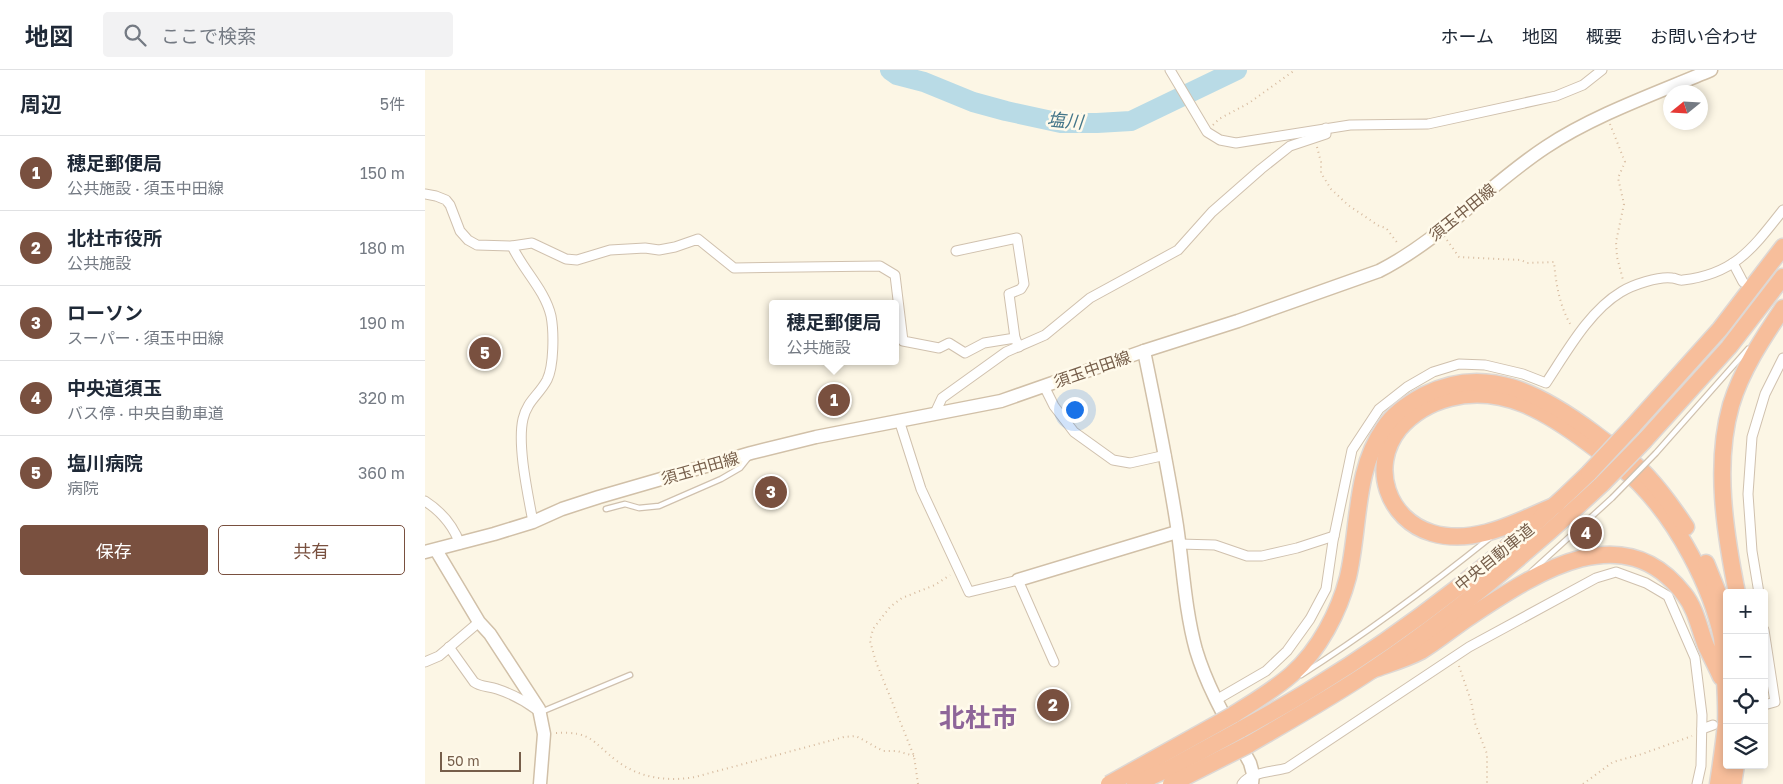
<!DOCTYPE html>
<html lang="ja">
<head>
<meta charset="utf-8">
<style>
  :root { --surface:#fff; --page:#f2f2f3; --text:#1f2937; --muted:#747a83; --line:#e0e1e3; --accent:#79503f }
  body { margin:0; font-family:"Golos Text","Noto Sans JP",sans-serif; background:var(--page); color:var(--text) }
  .controls { position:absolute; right:15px; bottom:15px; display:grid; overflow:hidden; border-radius:5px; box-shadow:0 2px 8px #0003 }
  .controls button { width:45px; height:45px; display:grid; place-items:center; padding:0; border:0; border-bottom:1px solid var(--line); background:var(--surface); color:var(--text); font:25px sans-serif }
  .compass { position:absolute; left:1238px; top:15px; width:45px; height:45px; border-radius:50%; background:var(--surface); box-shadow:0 2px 8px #0003; rotate:252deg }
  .scale { position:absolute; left:15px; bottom:12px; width:81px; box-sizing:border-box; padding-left:5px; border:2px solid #765e4a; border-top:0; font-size:14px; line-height:18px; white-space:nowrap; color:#765e4a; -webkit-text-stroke:4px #fffaeb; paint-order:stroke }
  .you { position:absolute; left:649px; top:339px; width:18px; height:18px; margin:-12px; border:4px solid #fff; border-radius:50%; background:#1a73e8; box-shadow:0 0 0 8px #1a73e833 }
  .badge { display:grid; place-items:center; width:32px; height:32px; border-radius:50%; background:var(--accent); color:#fff; font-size:16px; font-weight:700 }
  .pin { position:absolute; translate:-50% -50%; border:2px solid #fff; box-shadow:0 1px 5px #0006 }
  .popup { position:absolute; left:344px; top:230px; width:130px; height:65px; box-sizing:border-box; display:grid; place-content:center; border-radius:5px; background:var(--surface); filter:drop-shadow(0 1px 4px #0005); font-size:16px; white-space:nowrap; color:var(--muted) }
  .popup b { font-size:19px; color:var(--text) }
  .popup::after { content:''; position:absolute; left:50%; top:100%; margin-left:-10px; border:10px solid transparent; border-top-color:var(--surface) }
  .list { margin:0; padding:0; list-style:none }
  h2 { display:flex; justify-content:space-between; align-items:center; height:65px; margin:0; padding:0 20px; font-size:21px }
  h2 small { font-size:16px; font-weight:400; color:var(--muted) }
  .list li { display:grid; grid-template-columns:32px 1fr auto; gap:15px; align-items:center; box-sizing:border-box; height:75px; padding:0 20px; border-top:1px solid var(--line) }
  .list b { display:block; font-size:19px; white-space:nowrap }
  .list p { margin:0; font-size:16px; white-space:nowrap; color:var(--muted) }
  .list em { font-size:16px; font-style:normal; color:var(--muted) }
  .actions { display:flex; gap:10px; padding:15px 20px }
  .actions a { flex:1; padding:11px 0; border:1px solid var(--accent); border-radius:5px; text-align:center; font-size:18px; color:var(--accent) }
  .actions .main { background:var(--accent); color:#fff }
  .icon { flex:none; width:28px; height:28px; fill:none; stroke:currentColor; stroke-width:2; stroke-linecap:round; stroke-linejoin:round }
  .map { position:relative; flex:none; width:1358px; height:714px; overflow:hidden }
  header { display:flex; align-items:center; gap:30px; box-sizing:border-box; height:70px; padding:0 25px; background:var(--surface); border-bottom:1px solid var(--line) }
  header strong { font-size:24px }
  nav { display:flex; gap:28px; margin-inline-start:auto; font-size:18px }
  .search { width:350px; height:45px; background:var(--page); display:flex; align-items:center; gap:12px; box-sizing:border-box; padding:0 18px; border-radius:5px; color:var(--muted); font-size:19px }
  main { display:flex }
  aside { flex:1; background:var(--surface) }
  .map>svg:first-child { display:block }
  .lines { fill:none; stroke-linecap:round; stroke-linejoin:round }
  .river { stroke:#b9dbe6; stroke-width:20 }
  .lane-casing { stroke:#d0c1ae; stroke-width:7 }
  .street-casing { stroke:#d0c1ae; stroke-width:11 }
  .secondary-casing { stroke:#d1c0a8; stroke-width:15 }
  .highway-casing { stroke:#ded8d4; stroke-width:19 }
  .path { stroke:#d7bb9f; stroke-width:2; stroke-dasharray:1 4; stroke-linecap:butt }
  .lane { stroke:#fff; stroke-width:4.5 }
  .street { stroke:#fff; stroke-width:9 }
  .secondary { stroke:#fff; stroke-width:12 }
  .highway { stroke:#f7be9b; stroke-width:16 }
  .lane-bridge-casing { stroke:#d0c1ae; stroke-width:7; stroke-linecap:butt }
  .highway-bridge-casing { stroke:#ded8d4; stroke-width:19; stroke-linecap:butt }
  .lane-bridge { stroke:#fff; stroke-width:4.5 }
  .highway-bridge { stroke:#f7be9b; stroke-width:16 }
  .labels { text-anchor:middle; stroke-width:5; stroke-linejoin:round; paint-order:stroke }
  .street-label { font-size:16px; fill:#765e4a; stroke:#fffaeb }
  .water-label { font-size:18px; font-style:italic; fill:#437589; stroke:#fffaeb }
  .town-label { font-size:26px; font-weight:bold; fill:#8e6599; stroke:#fffaeb }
</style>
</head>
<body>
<header>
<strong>地図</strong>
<div class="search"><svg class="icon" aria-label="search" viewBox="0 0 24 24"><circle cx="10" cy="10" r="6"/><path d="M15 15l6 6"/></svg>ここで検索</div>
<nav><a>ホーム</a><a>地図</a><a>概要</a><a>お問い合わせ</a></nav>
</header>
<main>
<aside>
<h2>周辺<small>5件</small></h2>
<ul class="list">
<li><span class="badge">1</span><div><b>穂足郵便局</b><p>公共施設 · 須玉中田線</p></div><em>150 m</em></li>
<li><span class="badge">2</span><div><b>北杜市役所</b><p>公共施設</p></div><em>180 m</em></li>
<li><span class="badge">3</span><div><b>ローソン</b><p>スーパー · 須玉中田線</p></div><em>190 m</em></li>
<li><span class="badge">4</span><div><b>中央道須玉</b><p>バス停 · 中央自動車道</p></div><em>320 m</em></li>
<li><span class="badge">5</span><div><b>塩川病院</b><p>病院</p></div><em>360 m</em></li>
</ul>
<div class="actions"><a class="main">保存</a><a>共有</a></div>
</aside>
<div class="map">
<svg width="1358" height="714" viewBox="0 0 1358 714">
  <rect width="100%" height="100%" fill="#fcf6e5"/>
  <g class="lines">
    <polyline class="river" points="465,0 472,5 499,12 548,32 581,41 636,53 672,53 706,51 812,0"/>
    <defs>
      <g id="lane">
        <polyline points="1231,383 1323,279"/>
        <polyline points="181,439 200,434 214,438 234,436 296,409 315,398 323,388"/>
        <polyline points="1107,501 1187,428"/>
        <path d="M876,605C942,563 1005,516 1066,467"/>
        <polyline points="116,642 205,605"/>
      </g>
      <g id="street">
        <polyline points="745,0 782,62 795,70 811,73 925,55 1003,54 1131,26 1158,15 1177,0"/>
        <polyline points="0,124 11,126 21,130 25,135 35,161 43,170 52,175 87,176 107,173 141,189 152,190 185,180 220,178 234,180 250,177 273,169 309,198 455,196 470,205 478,271 514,278 524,273 540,283 559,273 590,268 594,277"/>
        <path d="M87,176C98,200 120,220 126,246C129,262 129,296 122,310C114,325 102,331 98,349C92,375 103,425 108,452"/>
        <polyline points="531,181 592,168 599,214 596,219 584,224 590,268"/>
        <polyline points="1308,193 1318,212"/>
        <polyline points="619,316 629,336 649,362 688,390 705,393 741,385"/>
        <polyline points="510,343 517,328 581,282 620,265 665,228 753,180 787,142 836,99 865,76 901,64 901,58"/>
        <polyline points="474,350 496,419 544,522 593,510 629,592"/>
        <path d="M0,431C17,442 28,455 35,474"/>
        <polyline points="754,474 790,475 822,486 837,486 872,478 909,466"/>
        <polyline points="1334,523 1327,481 1323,424 1327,367 1340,324 1358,288"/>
        <polyline points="1339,560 1350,632 1339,635"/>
        <path d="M24,577L49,612C55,617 64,616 72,619C87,624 100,631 112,640"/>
        <polyline points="0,592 14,586 54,552"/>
        <path d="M791,630L841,601L862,581L885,549L901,519L908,471L927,380L954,339L982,317L1008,302L1034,294L1060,295L1098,304L1121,313C1141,283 1164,241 1196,222C1207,215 1234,206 1247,208C1251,208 1254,211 1258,210C1310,204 1328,178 1358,140"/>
        <polyline points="1277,659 1288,655"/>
        <path d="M817,714C825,702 847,702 862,698L1044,577L1171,508L1191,502L1221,513L1243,526L1270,588L1277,645L1276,696L1272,714"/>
      </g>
      <g id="secondary">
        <path d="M719,281C731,339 743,397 752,456C758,497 760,540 771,580C783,620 805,656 825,693L828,704L827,714"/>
        <polyline points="11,480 54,552 65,564 114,639 119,664 115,714"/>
        <path d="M0,482L69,464L108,452L137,439L174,427L326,383L391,367L576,331L719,281L813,251L954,201C1017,169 1063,115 1121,77C1169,45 1232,23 1286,0"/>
        <polyline points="593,510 752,462"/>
      </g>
      <g id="highway">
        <polyline points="1207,357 1295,259 1358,177"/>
        <polyline points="1220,370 1304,277 1358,207"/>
        <path d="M1131,435C1093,451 1050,476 1007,463C963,450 944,397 974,359C987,344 1005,333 1025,328C1077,314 1123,343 1163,373C1180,386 1199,398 1214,413C1252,452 1286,514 1297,568C1298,576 1298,585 1299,594C1300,613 1302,634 1301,654C1299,674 1296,694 1293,714"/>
        <polyline points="1281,493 1302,545"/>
        <path d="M1312,523C1300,463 1289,394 1306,335C1317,299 1338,268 1358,238"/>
        <path d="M947,600C963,594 981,589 996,581C1013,571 1029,557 1046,546C1110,504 1197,444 1259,524C1271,539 1274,558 1281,576C1286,586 1291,596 1296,607"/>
        <path d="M808,645C828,632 849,620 867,604C894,580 914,542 923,507C927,490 929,472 931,455C935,421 939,387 959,358C968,344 984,333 999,325C1062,293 1118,325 1169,363C1187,377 1206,389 1222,406C1236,421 1249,439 1261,457"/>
        <path d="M815,660C840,646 864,633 888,618C985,559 1083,482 1164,403"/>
        <path d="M823,675C864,651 907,627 947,600C1029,545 1105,481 1177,414"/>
        <polyline points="1308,714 1311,695"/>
      </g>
    </defs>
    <use href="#lane" class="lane-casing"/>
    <use href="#street" class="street-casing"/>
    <use href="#secondary" class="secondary-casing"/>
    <use href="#highway" class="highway-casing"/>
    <g class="path">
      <polyline points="1185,54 1200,92 1193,108 1199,134 1191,172 1192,187 1198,210"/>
      <polyline points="788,55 794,49 824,33 870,0"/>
      <polyline points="892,77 896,92 896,103 906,119 923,135 954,156 961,158 974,175"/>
      <path d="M1022,170L1034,187L1096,190L1102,193L1129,192C1131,215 1135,238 1147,257"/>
      <polyline points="1034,596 1046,631 1050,653 1062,684 1062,714"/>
      <path d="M131,663C167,661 167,672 192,691C214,708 243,712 270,707L419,667L431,666L458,681H472L489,686"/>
      <polyline points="493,714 489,686 451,592 445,571 448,559 465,537 477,528 510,515 525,505"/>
      <polyline points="1158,714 1188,692 1217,684 1267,666"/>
    </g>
    <use href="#lane" class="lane"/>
    <use href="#street" class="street"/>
    <use href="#secondary" class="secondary"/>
    <use href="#highway" class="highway"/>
    <defs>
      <polyline id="lane-bridge" points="1187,428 1231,383"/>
      <g id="highway-bridge">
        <polyline points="1164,403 1207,357"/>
        <polyline points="1177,414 1220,370"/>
        <polyline points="684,714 808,645"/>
        <polyline points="710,714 745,698 815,660"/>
        <polyline points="746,714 823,675"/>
      </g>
    </defs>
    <use href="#lane-bridge" class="lane-bridge-casing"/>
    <use href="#highway-bridge" class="highway-bridge-casing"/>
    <use href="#lane-bridge" class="lane-bridge"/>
    <use href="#highway-bridge" class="highway-bridge"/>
  </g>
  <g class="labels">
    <g class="street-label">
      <text transform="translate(1037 142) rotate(-39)" y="6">須玉中田線</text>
      <text transform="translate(667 299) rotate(-19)" y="6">須玉中田線</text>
      <text transform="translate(275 398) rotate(-16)" y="6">須玉中田線</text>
      <text transform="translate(1069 487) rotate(-39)" y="6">中央自動車道</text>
    </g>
    <g class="water-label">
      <text transform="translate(640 51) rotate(5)" y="6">塩川</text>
    </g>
    <g class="town-label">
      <text x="553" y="657">北杜市</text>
    </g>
  </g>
</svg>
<div class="controls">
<button>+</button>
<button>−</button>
<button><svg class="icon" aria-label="locate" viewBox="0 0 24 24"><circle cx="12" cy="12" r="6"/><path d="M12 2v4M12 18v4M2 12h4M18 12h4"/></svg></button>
<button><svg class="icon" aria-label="layers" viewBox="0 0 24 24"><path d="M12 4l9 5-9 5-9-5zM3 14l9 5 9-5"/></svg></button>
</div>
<svg class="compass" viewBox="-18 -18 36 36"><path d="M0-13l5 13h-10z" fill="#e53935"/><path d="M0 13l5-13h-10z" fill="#747a83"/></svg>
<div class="scale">50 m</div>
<div class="you"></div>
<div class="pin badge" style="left:409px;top:330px">1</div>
<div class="popup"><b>穂足郵便局</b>公共施設</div>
<div class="pin badge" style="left:628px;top:635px">2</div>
<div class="pin badge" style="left:346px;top:422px">3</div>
<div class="pin badge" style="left:1161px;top:463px">4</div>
<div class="pin badge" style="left:60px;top:283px">5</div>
</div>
</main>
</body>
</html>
